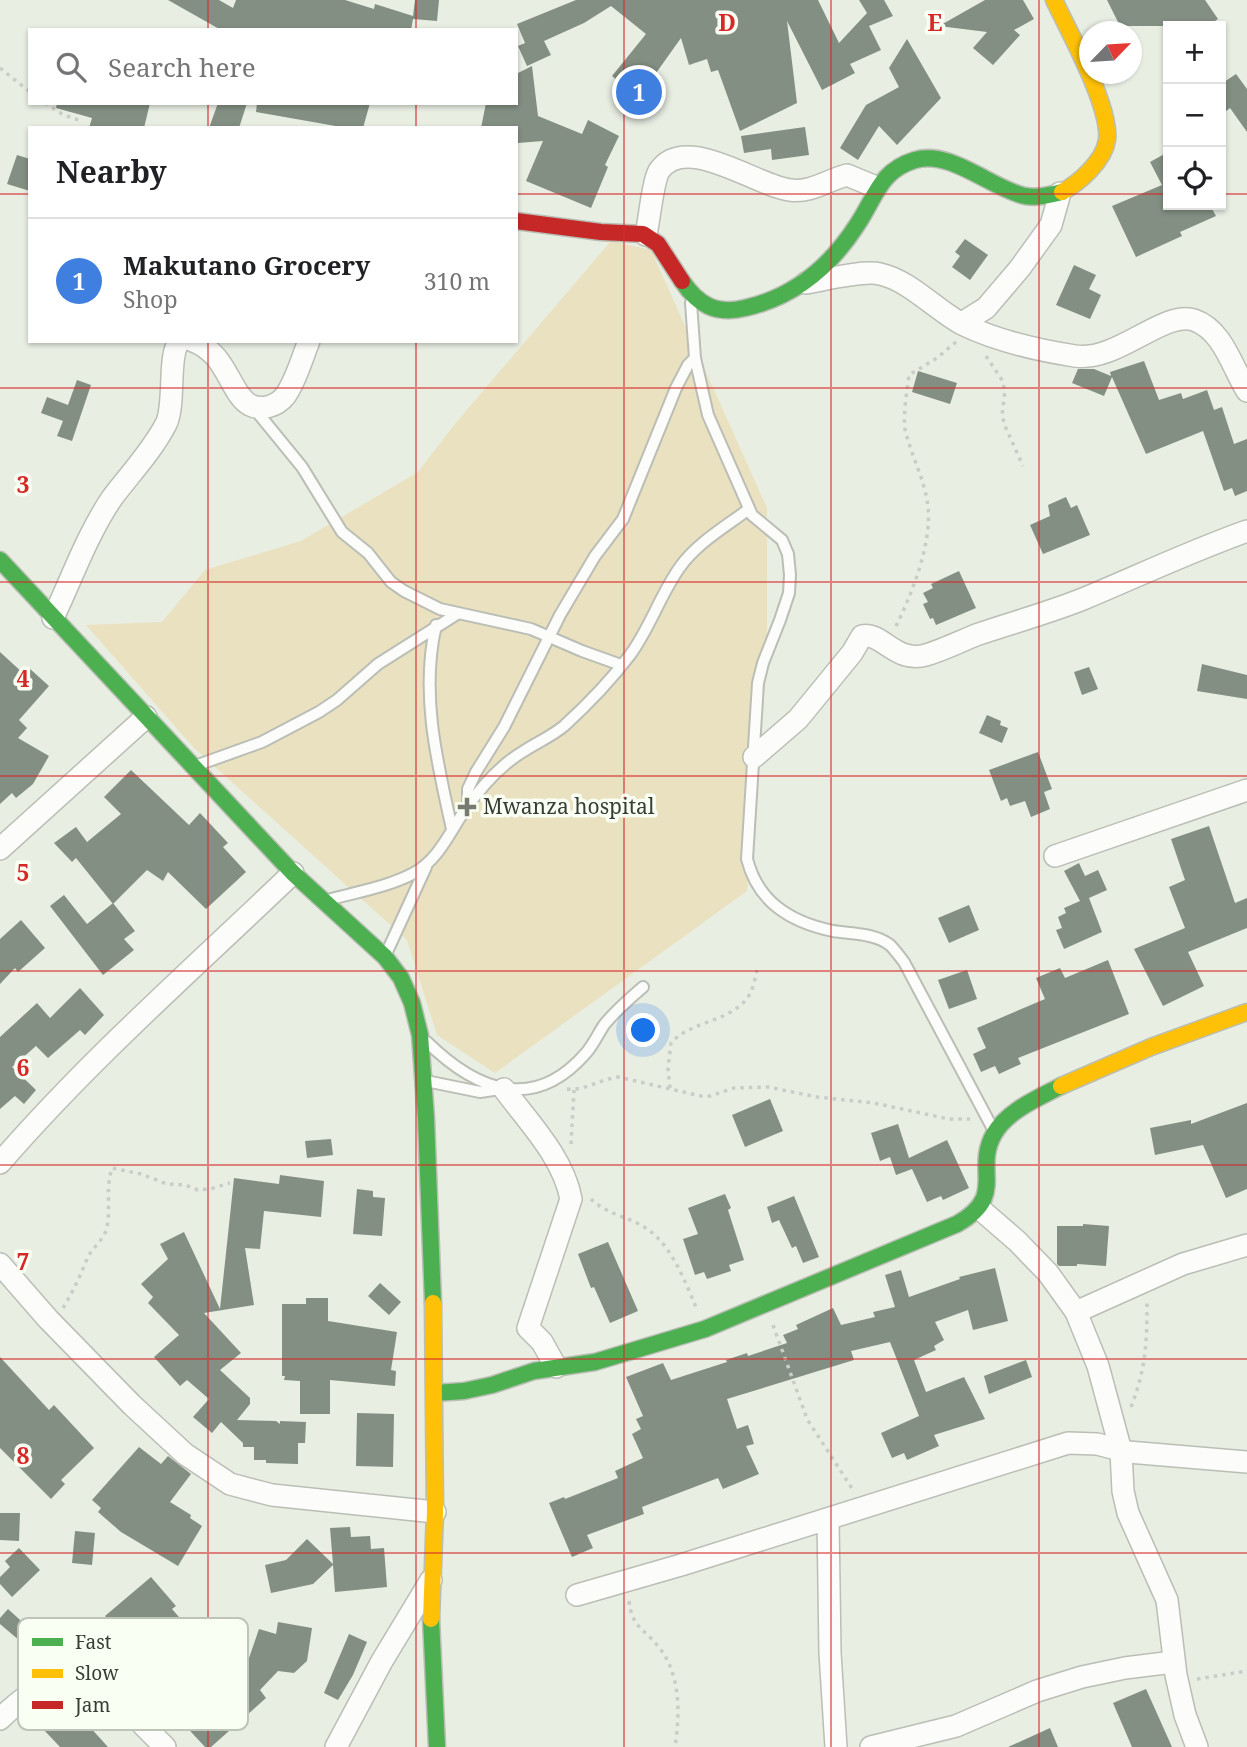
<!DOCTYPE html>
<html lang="en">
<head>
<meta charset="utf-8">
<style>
  :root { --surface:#fff; --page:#f6f6f6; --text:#202124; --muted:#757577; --line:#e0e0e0; --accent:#767a71 }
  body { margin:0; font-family:"Noto Serif",serif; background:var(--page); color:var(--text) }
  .controls { position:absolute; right:21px; top:21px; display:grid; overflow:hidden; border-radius:0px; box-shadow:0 2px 5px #0004 }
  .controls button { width:63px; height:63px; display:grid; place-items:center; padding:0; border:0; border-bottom:2px solid var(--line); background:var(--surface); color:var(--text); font:35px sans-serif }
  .compass { position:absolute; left:1079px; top:21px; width:63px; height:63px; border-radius:50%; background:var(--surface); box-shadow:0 2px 5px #0004; rotate:65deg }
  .you { position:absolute; left:644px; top:1031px; width:24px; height:24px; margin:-18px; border:5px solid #fff; border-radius:50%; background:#1a73e8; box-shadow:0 0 0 10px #1a73e833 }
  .badge { display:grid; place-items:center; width:46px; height:46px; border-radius:50%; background:var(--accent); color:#fff; font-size:23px; font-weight:700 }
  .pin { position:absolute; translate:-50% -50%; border:4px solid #fff; box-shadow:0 2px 7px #0006 }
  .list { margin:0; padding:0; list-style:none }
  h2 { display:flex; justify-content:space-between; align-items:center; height:91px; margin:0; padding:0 28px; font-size:30px }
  h2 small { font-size:23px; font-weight:400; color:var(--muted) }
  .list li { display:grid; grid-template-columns:46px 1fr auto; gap:21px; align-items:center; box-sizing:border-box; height:126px; padding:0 28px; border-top:2px solid var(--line) }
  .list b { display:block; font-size:26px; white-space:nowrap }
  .list p { margin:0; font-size:23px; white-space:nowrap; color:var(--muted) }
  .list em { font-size:23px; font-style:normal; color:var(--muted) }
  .icon { flex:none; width:38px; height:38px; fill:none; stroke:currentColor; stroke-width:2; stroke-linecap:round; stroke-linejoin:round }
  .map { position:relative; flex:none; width:1247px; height:1747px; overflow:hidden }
  .search { position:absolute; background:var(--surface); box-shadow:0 2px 5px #0004; left:28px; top:28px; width:490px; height:77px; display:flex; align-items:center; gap:18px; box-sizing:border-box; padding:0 24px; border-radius:0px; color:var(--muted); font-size:26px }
  .panel { position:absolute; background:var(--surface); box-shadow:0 2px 5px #0004; left:28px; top:126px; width:490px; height:217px; border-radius:0px }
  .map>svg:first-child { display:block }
  .green { fill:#eae1c0 }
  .building { fill:#838f82 }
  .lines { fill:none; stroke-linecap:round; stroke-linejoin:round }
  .lane-casing { stroke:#babeb5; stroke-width:14 }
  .street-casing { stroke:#babeb5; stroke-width:24 }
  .fast-casing { stroke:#babeb5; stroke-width:19 }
  .slow-casing { stroke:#babeb5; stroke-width:19 }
  .jam-casing { stroke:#babeb5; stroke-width:19 }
  .path { stroke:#caccc8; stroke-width:3.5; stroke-dasharray:3.5 5; stroke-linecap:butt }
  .lane { stroke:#fcfcfb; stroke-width:10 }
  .street { stroke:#fcfcfb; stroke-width:21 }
  .fast { stroke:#4caf50; stroke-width:16 }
  .slow { stroke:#ffc107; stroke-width:16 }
  .jam { stroke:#c62828; stroke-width:16 }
  .grid { fill:none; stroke:#d62828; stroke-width:2; stroke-opacity:0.55 }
  .poi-dot { fill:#767a71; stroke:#f9fff2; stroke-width:2.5 }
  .labels { text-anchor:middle; stroke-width:7; stroke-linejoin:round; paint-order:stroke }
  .poi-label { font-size:21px; fill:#383c34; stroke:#f9fff2; text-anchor:start }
  .key { fill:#f9fff2; stroke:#bfc4b9; stroke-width:2 }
  .key-label { font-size:19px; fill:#383c34 }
  .grid-label { font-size:23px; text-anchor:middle; font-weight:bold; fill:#d62828; stroke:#f9fff2; stroke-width:7; stroke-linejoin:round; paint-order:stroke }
</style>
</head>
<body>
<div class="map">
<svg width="1247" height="1747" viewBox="0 0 1247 1747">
  <rect width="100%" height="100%" fill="#e9eee3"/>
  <polygon class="green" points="611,241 651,250 767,508 767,661 747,891 495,1073 437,1035 407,940 194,748 86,625 162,622 205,570 301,541 418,472 454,425"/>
  <g class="building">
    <polygon points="168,0 219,0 233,8 236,0 345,0 374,9 375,4 413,16 415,0 439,0 437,21 413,19 411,30 221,30"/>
    <polygon points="576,0 818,0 839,43 867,13 859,0 884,0 893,16 869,26 881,50 850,64 855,73 822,90 787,21 797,103 740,131 718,70 711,72 707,59 689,65 681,38 639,97 612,76 646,34 611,6 584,23 544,41 551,55 527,66 518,46 525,43 517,24"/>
    <polygon points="985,0 1023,0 1034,19 1014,30 1020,35 993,65 973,48 987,32 939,26"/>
    <polygon points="1107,0 1205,0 1218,19 1207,26 1120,26"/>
    <polygon points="907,39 941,98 897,145 879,126 858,160 840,148 866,105 899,87 889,68"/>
    <polygon points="532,66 538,116 582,134 588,120 619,136 605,165 608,167 591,208 526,181 543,141 518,143 516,128 481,128 486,103 516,103 516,74"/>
    <polygon points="1236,74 1247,89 1247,132 1230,108 1221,115 1221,84"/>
    <polygon points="57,103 150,103 144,128 89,128 92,118 56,108"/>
    <polygon points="218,103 247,103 239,128 209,128"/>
    <polygon points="257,103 370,103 363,128 347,128 256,112"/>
    <polygon points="805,127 809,155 772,160 771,149 744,153 741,136"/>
    <polygon points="1168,152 1168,205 1210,205 1216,216 1180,232 1182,236 1136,257 1112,206 1162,185 1150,162"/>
    <polygon points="17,155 30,159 30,191 7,184"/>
    <polygon points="965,239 988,255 970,280 952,267 960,256 955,252"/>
    <polygon points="1074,265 1096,275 1089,289 1101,295 1090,319 1056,305"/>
    <polygon points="1144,361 1159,400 1181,393 1183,399 1207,390 1214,410 1222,407 1234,444 1247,439 1247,491 1235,496 1232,488 1224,491 1203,431 1146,454 1112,377 1104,396 1072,383 1078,369 1094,369 1111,376 1110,372"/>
    <polygon points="918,371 957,383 950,404 912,392"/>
    <polygon points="77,380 91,385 72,441 57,436 63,421 41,413 47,397 68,405"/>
    <polygon points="1066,497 1071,508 1077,505 1090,535 1043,554 1030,525 1050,516 1048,505"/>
    <polygon points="959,571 976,608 936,625 933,618 930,619 923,604 928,602 923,593 933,588 931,584"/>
    <polygon points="0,652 24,674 29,668 49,686 19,720 27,728 18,738 49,756 33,784 16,798 12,793 0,804"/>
    <polygon points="1202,664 1247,675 1247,699 1197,691"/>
    <polygon points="1089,667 1098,689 1082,695 1074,672"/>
    <polygon points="987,715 1001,721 1000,725 1008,728 1002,743 979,733"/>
    <polygon points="1038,752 1052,789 1044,792 1050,809 1031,817 1025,801 1010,806 1007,798 1001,801 989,770"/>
    <polygon points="131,770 189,825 200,813 228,843 223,847 246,872 206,909 168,872 163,881 147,870 113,904 76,858 72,862 54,843 76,827 87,842 121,814 104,797"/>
    <polygon points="1209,826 1235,903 1247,898 1247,928 1188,952 1204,986 1163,1006 1134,949 1185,928 1169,887 1185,880 1171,839"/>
    <polygon points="1079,863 1085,876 1098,870 1107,890 1089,898 1102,932 1064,949 1056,930 1062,928 1058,917 1066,913 1064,908 1080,901 1064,871"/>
    <polygon points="64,895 87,924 113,903 135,931 124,939 134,950 103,975 50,906"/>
    <polygon points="969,905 979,930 949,943 938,918"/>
    <polygon points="21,920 45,948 18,972 15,968 0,984 0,939"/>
    <polygon points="1108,960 1129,1014 1018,1058 1021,1064 999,1074 995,1066 981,1072 973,1054 986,1048 977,1028 1045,999 1036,978 1060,968 1065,978"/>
    <polygon points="967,970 977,999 949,1009 938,980"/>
    <polygon points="80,988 104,1015 85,1035 80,1030 48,1058 36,1046 12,1067 36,1090 24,1104 15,1096 0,1109 0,1037 37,1003 50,1018"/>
    <polygon points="770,1099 783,1131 745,1147 732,1115"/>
    <polygon points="1247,1103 1247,1189 1226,1198 1203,1145 1155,1155 1150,1128 1191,1120 1191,1124"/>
    <polygon points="898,1124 909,1158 947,1140 969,1188 943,1200 941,1196 927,1202 912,1169 896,1175 890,1157 880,1161 871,1133"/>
    <polygon points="331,1139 333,1155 307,1158 305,1141"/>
    <polygon points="280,1175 324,1181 321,1217 264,1211 260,1249 245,1248 254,1305 204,1313 241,1353 220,1370 250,1398 250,1404 237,1420 276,1421 280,1424 280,1421 306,1422 305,1443 298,1443 298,1464 266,1463 266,1460 254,1460 254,1447 243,1447 243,1443 221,1422 212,1433 193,1417 209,1399 187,1380 180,1386 154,1357 179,1335 148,1303 153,1297 141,1284 168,1259 160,1244 184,1232 220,1309 234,1178 279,1184"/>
    <polygon points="357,1189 373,1191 373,1197 385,1198 382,1236 353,1234"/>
    <polygon points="725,1194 731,1208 728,1210 744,1260 729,1265 731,1271 707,1279 704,1272 695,1275 683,1239 698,1234 688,1208"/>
    <polygon points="794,1196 819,1257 803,1263 796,1246 792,1248 779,1220 772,1223 767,1207"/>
    <polygon points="1083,1224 1109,1226 1106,1266 1077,1264 1077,1266 1059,1266 1057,1264 1057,1226 1083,1226"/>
    <polygon points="608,1242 638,1311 610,1323 594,1287 591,1288 578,1254"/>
    <polygon points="995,1268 1008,1321 973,1330 968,1310 935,1322 944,1340 934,1346 936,1350 914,1360 926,1392 964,1377 985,1419 934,1435 939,1446 907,1460 904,1453 892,1458 881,1433 919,1416 890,1342 851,1351 854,1360 727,1399 737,1429 748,1425 754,1444 746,1446 759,1474 723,1489 718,1478 642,1507 644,1514 587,1535 593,1548 572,1557 549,1503 564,1497 565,1499 618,1478 615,1471 643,1458 632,1434 641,1429 636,1419 643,1416 626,1377 663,1363 671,1380 727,1362 726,1360 747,1353 748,1356 787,1343 783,1335 798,1329 796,1325 833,1308 841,1325 875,1317 873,1312 895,1307 885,1275 901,1270 909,1297 960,1279 959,1277"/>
    <polygon points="380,1283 401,1302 389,1315 368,1296"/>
    <polygon points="306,1298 328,1298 328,1321 397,1332 391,1370 396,1371 395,1386 330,1380 330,1414 300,1414 300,1381 284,1380 285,1376 282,1376 282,1304 306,1304"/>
    <polygon points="0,1357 49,1410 54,1405 94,1448 61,1480 65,1484 51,1499 0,1448"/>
    <polygon points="1026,1360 1032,1377 989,1394 984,1376"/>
    <polygon points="357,1413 394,1414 393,1467 356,1466"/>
    <polygon points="139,1447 161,1464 168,1456 191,1474 170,1502 191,1515 190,1518 202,1526 178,1566 121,1532 98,1512 101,1508 92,1500"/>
    <polygon points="0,1513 20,1513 19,1541 0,1540"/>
    <polygon points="350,1527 351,1537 370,1536 371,1549 384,1548 387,1587 335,1592 333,1565 313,1584 271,1593 265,1565 286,1560 307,1539 333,1564 330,1528"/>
    <polygon points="75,1531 95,1533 92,1565 72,1563"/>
    <polygon points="19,1548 40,1570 12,1597 0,1584 0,1577 10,1567 5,1561"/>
    <polygon points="151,1577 176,1606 172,1609 193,1633 176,1647 201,1677 225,1654 231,1661 241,1650 249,1658 259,1629 276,1634 278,1622 312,1628 307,1661 294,1673 278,1671 260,1690 266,1698 211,1747 205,1747 168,1707 178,1698 134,1646 128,1651 116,1637 120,1634 105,1616"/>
    <polygon points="8,1609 30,1629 20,1641 0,1624 0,1618"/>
    <polygon points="349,1634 367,1642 353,1675 338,1700 324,1693"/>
    <polygon points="1146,1689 1172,1747 1132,1747 1113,1703"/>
    <polygon points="69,1704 108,1747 60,1747 43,1729"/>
    <polygon points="1050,1728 1058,1747 1008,1747"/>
  </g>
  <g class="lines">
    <defs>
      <g id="lane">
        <path d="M691,303L695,358L708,415L752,515L782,540L788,554L790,575L789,593L780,620L763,663L758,683L747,859C758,902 790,922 833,931C851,934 875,933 890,945C895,950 900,957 904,962L994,1131"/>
        <polyline points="253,407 302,467 342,532 368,553 391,582 404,591 440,609 531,629 582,651 621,665"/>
        <path d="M436,625C420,693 437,762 452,829"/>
        <polyline points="195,766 262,742 319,712 337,700 378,664 457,614"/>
        <polyline points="468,805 468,789 476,772 504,727 560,615 595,556 623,519 676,388 688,365 695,358"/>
        <path d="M328,900C356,892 388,887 414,873C440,859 451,829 467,807C482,786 502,764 524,751C538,742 552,736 564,726C587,705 611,680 630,655C650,628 660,595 680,567C697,543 725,527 749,509"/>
        <polyline points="386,954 426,867"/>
        <path d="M427,1042C477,1091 534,1113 586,1053C593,1045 598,1034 604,1025C615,1011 629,999 643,987"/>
        <polyline points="426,1081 480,1092 500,1089"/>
      </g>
      <g id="street">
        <path d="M646,235C649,221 653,181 659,171C685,132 756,186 790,190C811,193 828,180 847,175L876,187"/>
        <path d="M806,283C824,280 864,270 880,274C909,280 936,310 962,324C997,341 1036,350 1075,356C1118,362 1163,310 1194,320C1223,330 1232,367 1247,391"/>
        <polyline points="962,323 986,308 1020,268 1051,225 1060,193"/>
        <path d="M193,341C228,354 229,393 250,405C262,411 277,406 285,396C296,381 302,358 309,341"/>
        <path d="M53,618C72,578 87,535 112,498C130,474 152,451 166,424C176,404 167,353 180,341"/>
        <path d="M754,757L798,719L852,653L862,636C881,631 896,664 926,655C943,650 959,642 976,635C1011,623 1048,613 1083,599C1138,576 1191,551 1247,531"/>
        <polyline points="0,849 146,717"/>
        <polyline points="1055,856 1247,790"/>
        <path d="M504,1089C529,1123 563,1157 571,1199L528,1328L542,1342L556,1367"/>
        <path d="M0,1163C90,1059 194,968 293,873"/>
        <polyline points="980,1209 1017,1241 1048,1273 1076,1312 1098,1366 1121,1451 1123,1491 1128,1513 1167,1600 1176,1675 1185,1715 1197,1747"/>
        <polyline points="0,1264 48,1319 132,1405 185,1454 230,1484 272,1495 435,1512"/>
        <polyline points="1076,1312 1183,1264 1247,1245"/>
        <polyline points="828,1519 830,1653 836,1747"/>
        <polyline points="577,1595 681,1565 1068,1443 1097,1444 1128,1452 1247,1462"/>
        <path d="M0,1719C79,1643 101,1684 165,1747"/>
        <polyline points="336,1747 382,1661 431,1580"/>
        <polyline points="871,1747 956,1726 1037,1691 1082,1677 1125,1668 1173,1662"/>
      </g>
      <g id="fast">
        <path d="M682,281C698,305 716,315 745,308C794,297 830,267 857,225C876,197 879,171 915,160C950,149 992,189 1025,196C1038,198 1049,195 1062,192"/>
        <polyline points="0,560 293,873 385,957 401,978 412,1003 420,1035 426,1118 433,1303"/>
        <path d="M435,1393L464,1391L492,1385L534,1371L595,1362L705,1329L957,1224C1008,1195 973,1171 994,1134C1007,1111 1038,1098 1061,1086"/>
        <polyline points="431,1619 437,1747"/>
      </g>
      <g id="slow">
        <path d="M1054,0C1069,32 1111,107 1107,140C1104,161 1079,183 1062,192"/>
        <polyline points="1061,1086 1151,1047 1247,1012"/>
        <polyline points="431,1619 435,1512 433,1303"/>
      </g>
      <polyline id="jam" points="516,221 601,232 643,234 658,244 682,281"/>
    </defs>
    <use href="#lane" class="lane-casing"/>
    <use href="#street" class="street-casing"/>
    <use href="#fast" class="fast-casing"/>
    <use href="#slow" class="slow-casing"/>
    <use href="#jam" class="jam-casing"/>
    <g class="path">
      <polyline points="0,68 30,92"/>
      <polyline points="45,103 62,114 81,121"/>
      <polyline points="986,356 1002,380 1005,391 1002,415 1005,426 1023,466"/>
      <path d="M896,626C912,594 932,543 928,507C925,479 911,456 905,429C903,415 907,390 909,375L937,358L956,342"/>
      <path d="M670,1088L668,1068L671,1043C690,1021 731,1022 748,997C753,990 755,979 757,970"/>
      <path d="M567,1089C585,1091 600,1079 618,1077L701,1096H710L734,1088L768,1087L817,1097L874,1103L949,1119H970"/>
      <polyline points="571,1144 574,1090"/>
      <path d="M591,1199C605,1213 624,1216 641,1225C670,1241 683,1277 696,1307"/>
      <path d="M63,1308C73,1292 80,1276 87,1259C92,1247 104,1241 107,1227C111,1206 105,1191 112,1168L141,1174L167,1184L185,1185L198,1190L210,1189L230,1183"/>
      <polyline points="773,1325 807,1419 853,1490"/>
      <path d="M1131,1407C1146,1368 1147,1343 1147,1302"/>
      <path d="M629,1601C632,1627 643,1628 658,1646C681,1674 680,1713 675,1747"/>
      <polyline points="1197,1679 1247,1671"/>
    </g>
    <use href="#lane" class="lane"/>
    <use href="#street" class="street"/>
    <use href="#fast" class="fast"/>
    <use href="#slow" class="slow"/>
    <use href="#jam" class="jam"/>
  </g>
  <path class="grid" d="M208,0V30M416,0V30M624,0V1747M831,0V1747M1039,0V1747M208,103V128M416,103V128M0,194H30M516,194H1168M1221,194H1247M208,341V1747M416,341V1747M0,388H1247M0,582H1247M0,776H1247M0,971H1247M0,1165H1247M0,1359H1247M0,1553H1247"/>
  <path class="poi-dot" d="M463.5 796.5h7v7h7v7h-7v7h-7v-7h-7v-7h7z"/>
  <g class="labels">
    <g class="poi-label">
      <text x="483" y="814">Mwanza hospital</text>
    </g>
  </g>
  <rect x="18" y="1618" width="230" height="112" rx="10" class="key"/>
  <rect x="32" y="1638" width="31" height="8" fill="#4caf50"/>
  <rect x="32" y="1669" width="31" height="9" fill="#ffc107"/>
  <rect x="32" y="1701" width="31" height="8" fill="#c62828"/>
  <g class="key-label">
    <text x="75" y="1649">Fast</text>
    <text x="75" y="1680">Slow</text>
    <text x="75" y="1712">Jam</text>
  </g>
  <g class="grid-label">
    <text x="727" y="31">D</text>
    <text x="935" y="31">E</text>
    <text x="23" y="493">3</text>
    <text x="23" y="687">4</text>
    <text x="23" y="881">5</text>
    <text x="23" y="1076">6</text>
    <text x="23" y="1270">7</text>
    <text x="23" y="1464">8</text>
  </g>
</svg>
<div class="controls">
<button>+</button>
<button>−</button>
<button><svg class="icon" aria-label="locate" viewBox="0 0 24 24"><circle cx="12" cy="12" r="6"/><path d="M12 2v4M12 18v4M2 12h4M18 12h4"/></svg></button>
</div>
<svg class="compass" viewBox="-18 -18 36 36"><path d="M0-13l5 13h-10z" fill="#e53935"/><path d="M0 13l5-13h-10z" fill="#757577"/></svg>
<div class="you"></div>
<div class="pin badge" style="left:639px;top:92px;background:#3f7fe0">1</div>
<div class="search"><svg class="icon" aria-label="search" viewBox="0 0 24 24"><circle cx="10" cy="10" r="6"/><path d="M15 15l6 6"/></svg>Search here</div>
<section class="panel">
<h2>Nearby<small></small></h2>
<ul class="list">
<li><span class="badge" style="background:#3f7fe0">1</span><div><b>Makutano Grocery</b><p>Shop</p></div><em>310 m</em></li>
</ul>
</section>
</div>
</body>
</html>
